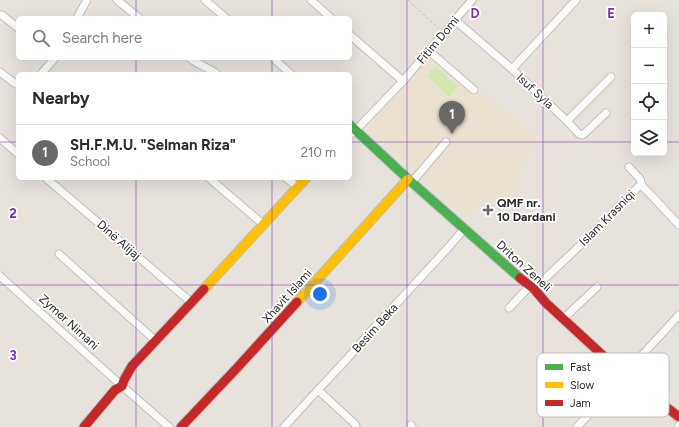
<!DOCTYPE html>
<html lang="en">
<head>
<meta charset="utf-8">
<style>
  :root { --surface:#fff; --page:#f2f2f3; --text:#2b2b33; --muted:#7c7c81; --line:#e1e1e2; --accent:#6a6866 }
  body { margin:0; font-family:Figtree,sans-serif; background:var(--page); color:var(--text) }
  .controls { position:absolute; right:12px; top:12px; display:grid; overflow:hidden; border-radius:6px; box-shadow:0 4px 16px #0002 }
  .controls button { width:36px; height:36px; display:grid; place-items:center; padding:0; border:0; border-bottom:1px solid var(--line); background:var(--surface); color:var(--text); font:20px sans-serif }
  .you { position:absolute; left:320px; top:294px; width:14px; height:14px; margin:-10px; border:3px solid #fff; border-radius:50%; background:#1a73e8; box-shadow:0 0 0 6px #1a73e833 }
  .badge { display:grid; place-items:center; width:26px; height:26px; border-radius:50%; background:var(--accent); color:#fff; font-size:13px; font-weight:700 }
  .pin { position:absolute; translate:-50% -33px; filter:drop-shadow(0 1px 2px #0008) }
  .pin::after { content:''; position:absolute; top:21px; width:14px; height:12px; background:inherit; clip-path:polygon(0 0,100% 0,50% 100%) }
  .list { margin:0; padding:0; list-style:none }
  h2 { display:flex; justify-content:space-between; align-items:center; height:52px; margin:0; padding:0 16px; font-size:17px }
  h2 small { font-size:13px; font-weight:400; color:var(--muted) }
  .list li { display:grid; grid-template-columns:26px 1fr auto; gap:12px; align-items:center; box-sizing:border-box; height:56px; padding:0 16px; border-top:1px solid var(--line) }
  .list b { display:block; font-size:15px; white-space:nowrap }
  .list p { margin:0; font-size:13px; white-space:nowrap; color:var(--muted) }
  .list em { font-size:13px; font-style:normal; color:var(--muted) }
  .icon { flex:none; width:22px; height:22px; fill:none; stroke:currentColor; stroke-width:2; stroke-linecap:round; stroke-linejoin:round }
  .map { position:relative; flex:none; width:679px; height:427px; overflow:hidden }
  .search { position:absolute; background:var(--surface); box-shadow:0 4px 16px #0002; left:16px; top:16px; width:336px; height:44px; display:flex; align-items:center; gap:10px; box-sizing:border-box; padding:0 14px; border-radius:6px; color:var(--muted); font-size:15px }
  .panel { position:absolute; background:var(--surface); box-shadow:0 4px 16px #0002; left:16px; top:72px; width:336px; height:108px; border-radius:6px }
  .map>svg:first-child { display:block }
  .education { fill:#eae1d0 }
  .pitch { fill:#d4e7b1 }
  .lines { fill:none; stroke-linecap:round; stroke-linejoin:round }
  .street-casing { stroke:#c0bebe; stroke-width:9 }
  .fast-casing { stroke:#c0bebe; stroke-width:11 }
  .slow-casing { stroke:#c0bebe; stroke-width:11 }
  .jam-casing { stroke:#c0bebe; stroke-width:11 }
  .path { stroke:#c2c2c1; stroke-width:1; stroke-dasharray:3 2; stroke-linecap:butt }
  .street { stroke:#fbfbfa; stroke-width:7 }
  .fast { stroke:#4caf50; stroke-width:9 }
  .slow { stroke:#ffc107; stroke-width:9 }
  .jam { stroke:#c62828; stroke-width:9 }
  .grid { fill:none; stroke:#7b2cbf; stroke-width:1; stroke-opacity:0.55 }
  .poi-dot { fill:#6a6866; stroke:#fff; stroke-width:1.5 }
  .labels { text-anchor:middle; stroke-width:3.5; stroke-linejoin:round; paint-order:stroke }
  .street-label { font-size:12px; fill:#272727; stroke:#fff }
  .poi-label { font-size:12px; font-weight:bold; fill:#272727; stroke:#fff; text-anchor:start }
  .key { fill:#fff; stroke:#bebebe; stroke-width:1 }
  .key-label { font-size:11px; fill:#272727 }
  .grid-label { font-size:13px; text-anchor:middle; font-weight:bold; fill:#7b2cbf; stroke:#fff; stroke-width:3.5; stroke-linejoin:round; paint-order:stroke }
</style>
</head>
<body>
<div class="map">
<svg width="679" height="427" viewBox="0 0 679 427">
  <rect width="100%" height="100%" fill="#e7e2dc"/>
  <polygon class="education" points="433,50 537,139 518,174 508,210 488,194 466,217 367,129"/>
  <polygon class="pitch" points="436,66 458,86 449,97 427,76"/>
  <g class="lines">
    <defs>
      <g id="street">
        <polyline points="117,0 139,18"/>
        <polyline points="205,0 226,18"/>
        <polyline points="311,0 331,18"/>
        <polyline points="2,15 18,28"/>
        <polyline points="77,18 87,0"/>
        <polyline points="455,20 512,69 567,121 611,77"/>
        <polyline points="350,35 403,81"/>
        <polyline points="429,51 474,90"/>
        <path d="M190,58C198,65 208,67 217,74"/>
        <polyline points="273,58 291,74"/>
        <polyline points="512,69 576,0"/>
        <polyline points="0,72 13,82 18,85"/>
        <polyline points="41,74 55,58"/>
        <polyline points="567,121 579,134 582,135 585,133 606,113"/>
        <polyline points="350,135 356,130 403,81 472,0"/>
        <polyline points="0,138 18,154"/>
        <polyline points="629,167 640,179 642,186"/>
        <polyline points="46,178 192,303"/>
        <polyline points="209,178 264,225"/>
        <polyline points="286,178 298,187"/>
        <polyline points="412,182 446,142"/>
        <polyline points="59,254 156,341"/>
        <polyline points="0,276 122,386 169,427"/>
        <polyline points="534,289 592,234 638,187 642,186 651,195 679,225"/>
        <polyline points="509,308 530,286"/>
        <polyline points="564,318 597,287"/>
        <polyline points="318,390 355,424 356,427"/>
        <polyline points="411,425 412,427"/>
        <polyline points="284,427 318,390 347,359 371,331 447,249 465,228"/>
        <polyline points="577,427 601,402 629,368 645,352 679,315"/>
        <polyline points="678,427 679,425"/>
      </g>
      <polyline id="fast" points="350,125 408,179 520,278"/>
      <g id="slow">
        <polyline points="204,289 306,178"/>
        <polyline points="297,302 408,179"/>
      </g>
      <g id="jam">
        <polyline points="520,278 534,289 546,303 623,374 679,417"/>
        <polyline points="84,427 115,390 122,386 124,380 132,366 204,289"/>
        <polyline points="181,427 236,369 297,302"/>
      </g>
    </defs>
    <use href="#street" class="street-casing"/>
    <use href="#fast" class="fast-casing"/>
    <use href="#slow" class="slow-casing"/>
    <use href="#jam" class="jam-casing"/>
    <polyline class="path" points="408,0 438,28"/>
    <use href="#street" class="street"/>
    <use href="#fast" class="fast"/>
    <use href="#slow" class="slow"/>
    <use href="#jam" class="jam"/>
  </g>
  <path class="grid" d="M136,0V18M272,0V18M407,0V427M543,0V427M136,58V74M272,58V74M0,142H18M350,142H634M664,142H679M136,178V427M272,178V427M0,285H679"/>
  <path class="poi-dot" d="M486 204h4v4h4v4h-4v4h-4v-4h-4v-4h4z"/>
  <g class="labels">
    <g class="street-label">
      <text transform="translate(438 40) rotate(-50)" y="4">Fitim Domi</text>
      <text transform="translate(535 91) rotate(43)" y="4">Isuf Syla</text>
      <text transform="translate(607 218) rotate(-45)" y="4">Islam Krasniqi</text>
      <text transform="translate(119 240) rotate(41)" y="4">Dinë Alijaj</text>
      <text transform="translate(524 266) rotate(42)" y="4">Driton Zeneli</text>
      <text transform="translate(287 296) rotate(-48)" y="4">Xhavit Islami</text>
      <text transform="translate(69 322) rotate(42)" y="4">Zymer Nimani</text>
      <text transform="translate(375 328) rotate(-48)" y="4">Besim Beka</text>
    </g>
    <g class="poi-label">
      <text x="497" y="207">QMF nr.<tspan x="497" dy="14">10 Dardani</tspan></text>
    </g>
  </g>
  <rect x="537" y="353" width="132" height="64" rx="6" class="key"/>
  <rect x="545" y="364" width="18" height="6" fill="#4caf50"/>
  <rect x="545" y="382" width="18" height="6" fill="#ffc107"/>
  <rect x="545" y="400" width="18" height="6" fill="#c62828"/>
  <g class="key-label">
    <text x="570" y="371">Fast</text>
    <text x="570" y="389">Slow</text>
    <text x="570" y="407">Jam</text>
  </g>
  <g class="grid-label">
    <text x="475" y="18">D</text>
    <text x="611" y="18">E</text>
    <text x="13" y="218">2</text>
    <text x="13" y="360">3</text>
  </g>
</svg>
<div class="controls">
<button>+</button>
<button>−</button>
<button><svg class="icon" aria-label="locate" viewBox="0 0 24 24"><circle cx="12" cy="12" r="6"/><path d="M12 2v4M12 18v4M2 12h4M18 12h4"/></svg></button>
<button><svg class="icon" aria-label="layers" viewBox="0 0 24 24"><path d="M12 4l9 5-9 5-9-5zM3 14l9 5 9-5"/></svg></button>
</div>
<div class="you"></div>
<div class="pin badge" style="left:452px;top:134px">1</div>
<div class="search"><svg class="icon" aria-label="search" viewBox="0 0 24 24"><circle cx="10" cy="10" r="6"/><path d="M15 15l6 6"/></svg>Search here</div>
<section class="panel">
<h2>Nearby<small></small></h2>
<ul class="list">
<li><span class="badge">1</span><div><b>SH.F.M.U. &quot;Selman Riza&quot;</b><p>School</p></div><em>210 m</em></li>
</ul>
</section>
</div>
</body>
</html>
